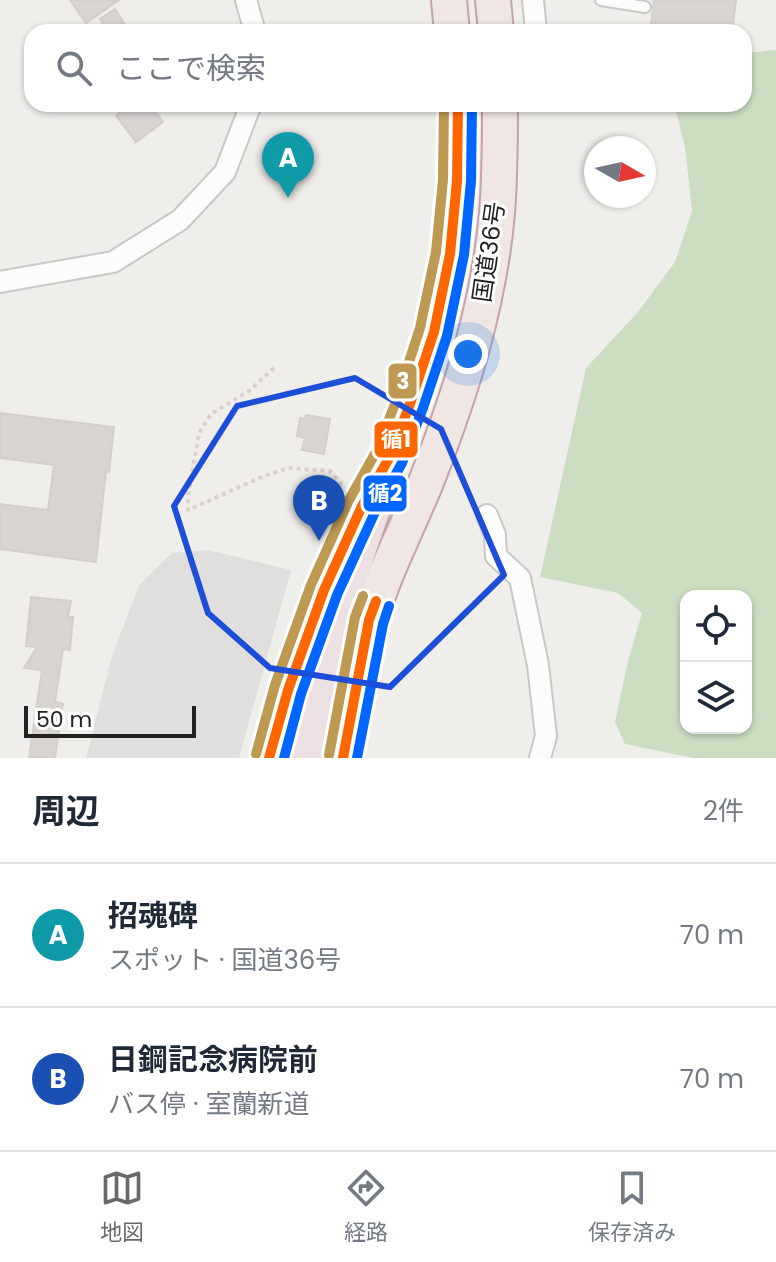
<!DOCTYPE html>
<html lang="ja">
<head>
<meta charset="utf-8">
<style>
  :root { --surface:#fff; --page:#f6f6f7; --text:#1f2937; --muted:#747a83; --line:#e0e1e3; --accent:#6a6968 }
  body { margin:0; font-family:Poppins,"Noto Sans JP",sans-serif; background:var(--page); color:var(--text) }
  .controls { position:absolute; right:24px; bottom:24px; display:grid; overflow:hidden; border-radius:16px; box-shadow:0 2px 6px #0004 }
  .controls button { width:72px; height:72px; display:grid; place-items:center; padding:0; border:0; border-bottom:2px solid var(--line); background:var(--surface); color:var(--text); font:40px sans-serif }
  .compass { position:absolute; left:584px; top:136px; width:72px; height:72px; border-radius:50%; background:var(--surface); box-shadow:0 2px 6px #0004; rotate:99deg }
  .scale { position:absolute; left:24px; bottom:20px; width:172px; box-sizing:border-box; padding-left:8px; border:4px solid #222; border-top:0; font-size:22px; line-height:28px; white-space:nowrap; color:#222; -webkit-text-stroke:6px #fff; paint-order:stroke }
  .you { position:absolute; left:468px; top:354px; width:28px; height:28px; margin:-20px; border:6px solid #fff; border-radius:50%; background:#1a73e8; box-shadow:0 0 0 12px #1a73e833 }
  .badge { display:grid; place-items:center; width:52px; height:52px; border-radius:50%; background:var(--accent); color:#fff; font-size:26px; font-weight:700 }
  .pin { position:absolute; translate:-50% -66px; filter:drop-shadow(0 2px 4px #0008) }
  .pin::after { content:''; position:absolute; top:42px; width:28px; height:24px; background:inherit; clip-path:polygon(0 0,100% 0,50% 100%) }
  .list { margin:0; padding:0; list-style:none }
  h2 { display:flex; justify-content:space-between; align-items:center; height:104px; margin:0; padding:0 32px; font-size:34px }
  h2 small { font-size:26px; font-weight:400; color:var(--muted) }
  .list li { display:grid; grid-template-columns:52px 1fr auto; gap:24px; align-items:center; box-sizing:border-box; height:144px; padding:0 32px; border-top:2px solid var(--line) }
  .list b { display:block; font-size:30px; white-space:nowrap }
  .list p { margin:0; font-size:26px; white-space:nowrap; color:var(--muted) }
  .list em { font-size:26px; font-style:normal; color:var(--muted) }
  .icon { flex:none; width:44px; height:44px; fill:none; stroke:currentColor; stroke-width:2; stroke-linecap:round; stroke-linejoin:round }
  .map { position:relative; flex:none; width:776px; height:758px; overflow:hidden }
  .search { position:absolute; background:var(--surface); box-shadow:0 2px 6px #0004; left:24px; right:24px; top:24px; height:88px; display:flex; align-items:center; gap:20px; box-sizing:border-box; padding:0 28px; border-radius:24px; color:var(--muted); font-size:30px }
  .sheet { height:392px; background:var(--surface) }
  nav { display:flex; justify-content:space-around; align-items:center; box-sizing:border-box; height:112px; border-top:2px solid var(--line); background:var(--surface); font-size:22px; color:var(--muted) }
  nav a { display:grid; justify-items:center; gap:4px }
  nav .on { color:var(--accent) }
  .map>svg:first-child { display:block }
  .forest { fill:#cbdec1; fill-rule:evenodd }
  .parking { fill:#e0dfde }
  .building { fill:#d7d4d2; stroke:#d3d0cc; stroke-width:2 }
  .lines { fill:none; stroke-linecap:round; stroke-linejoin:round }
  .service-casing { stroke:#c9c8c7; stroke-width:14 }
  .minor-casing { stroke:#c9c8c7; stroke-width:24 }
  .trunk-casing { stroke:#c5a2ac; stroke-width:38 }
  .motorway-casing { stroke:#c5a2ac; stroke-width:42 }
  .path { stroke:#dccecd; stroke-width:4; stroke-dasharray:4 4; stroke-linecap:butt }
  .service { stroke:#fdfcfc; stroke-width:10 }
  .minor { stroke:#fdfcfc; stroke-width:20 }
  .trunk { stroke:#f0e6e4; stroke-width:34 }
  .motorway { stroke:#ece0e2; stroke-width:38 }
  .bus-1-casing { stroke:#fff; stroke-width:16 }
  .bus-2-casing { stroke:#fff; stroke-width:16 }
  .bus-3-casing { stroke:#fff; stroke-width:16 }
  .bus-1 { stroke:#f60; stroke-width:10 }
  .bus-2 { stroke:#06f; stroke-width:10 }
  .bus-3 { stroke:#bd9952; stroke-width:10 }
  .marked { fill:none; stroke:#1d4ed8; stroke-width:6; stroke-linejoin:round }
  .labels { text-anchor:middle; stroke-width:6; stroke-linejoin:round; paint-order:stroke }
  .street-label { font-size:24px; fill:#222; stroke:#fff }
  .line-badge { stroke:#fff; stroke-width:3 }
  .badge-label { font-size:22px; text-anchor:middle; font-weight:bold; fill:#fff }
</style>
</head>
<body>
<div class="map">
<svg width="776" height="758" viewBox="0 0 776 758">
  <rect width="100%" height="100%" fill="#f0eeeb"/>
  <path class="forest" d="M776,50V758H693L625,744L615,722L628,661L642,613L618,593L540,577L586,368L638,312L675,262L692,211L685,147L674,104H744V53ZM686,596H746V728H686Z"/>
  <polygon class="parking" points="208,550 291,570 239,758 86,758 112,656 139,585 172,553"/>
  <g class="building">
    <polygon points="70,0 119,0 86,23"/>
    <polygon points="654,0 736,0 732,32 650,32"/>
    <polygon points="115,9 130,32 109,32 100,19"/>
    <polygon points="132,104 150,104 163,122 136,142 116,116"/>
    <polygon points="0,413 114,427 109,472 106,471 96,562 0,549 0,504 48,510 54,465 0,458"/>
    <polygon points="306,415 330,419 324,454 302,450 305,438 297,436 300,418 305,419"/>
    <polygon points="31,597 71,601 68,617 73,617 70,650 63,649 55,702 63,704 55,758 29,758 42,670 24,668 37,647 26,646"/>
  </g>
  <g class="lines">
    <defs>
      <polyline id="service" points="601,0 645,7"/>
      <g id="minor">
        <polyline points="246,0 255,32"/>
        <polyline points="533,0 536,32"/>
        <polyline points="0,282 113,262 180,220 225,172 251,104"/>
        <polyline points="487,515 495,535 496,556 520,578 538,665 546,736 540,758"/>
      </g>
      <g id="trunk">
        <polyline points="449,0 452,32"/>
        <polyline points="493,0 496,32"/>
        <path d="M375,482C408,424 428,357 442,293C445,279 449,265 450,251C456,202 457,153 458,104"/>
        <path d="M364,648C374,588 406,533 428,477C461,392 489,305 497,213C500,177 500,141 500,104"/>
        <polyline points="269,758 288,690 331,573"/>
      </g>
      <g id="motorway">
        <path d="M293,758C319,656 353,557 389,458"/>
        <polyline points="323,758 346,681 369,620"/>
      </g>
    </defs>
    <use href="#service" class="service-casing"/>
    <use href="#minor" class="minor-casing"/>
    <use href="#trunk" class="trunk-casing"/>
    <use href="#motorway" class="motorway-casing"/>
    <polyline class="path" points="274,368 249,391 211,414 199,433 188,496 188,510 264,476 288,468 330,471 345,488"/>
    <use href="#service" class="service"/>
    <use href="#minor" class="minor"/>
    <use href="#trunk" class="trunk"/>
    <use href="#motorway" class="motorway"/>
    <defs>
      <g id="bus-1">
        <polyline points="269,758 288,690 324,590 362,506 389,458 410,404 434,332 450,254 457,181 458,104"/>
        <polyline points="343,758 369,620 376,601"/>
      </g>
      <g id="bus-2">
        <polyline points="284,758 301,694 337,595 375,512 402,463 423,408 447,336 464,255 471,181 472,104"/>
        <polyline points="357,758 383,624 389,606"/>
      </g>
      <g id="bus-3">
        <polyline points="256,754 275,685 311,585 349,500 376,452 397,399 420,328 436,252 443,180 444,104"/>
        <polyline points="329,755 355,617 363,596"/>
      </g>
    </defs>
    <use href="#bus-1" class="bus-1-casing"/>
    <use href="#bus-2" class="bus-2-casing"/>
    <use href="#bus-3" class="bus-3-casing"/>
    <use href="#bus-1" class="bus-1"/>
    <use href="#bus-2" class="bus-2"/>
    <use href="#bus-3" class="bus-3"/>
  </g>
  <path class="marked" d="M355,378L441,429L504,575L390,687L270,668L208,613L174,506L237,406Z"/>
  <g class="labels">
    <g class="street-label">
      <text transform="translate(489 252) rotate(-82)" y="8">国道36号</text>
    </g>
  </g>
  <g class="line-badge">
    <rect x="387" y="362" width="31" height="38" rx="8" fill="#bd9952"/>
    <rect x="373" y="420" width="46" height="39" rx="8" fill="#f60"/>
    <rect x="362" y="474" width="46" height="39" rx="8" fill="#06f"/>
  </g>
  <g class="badge-label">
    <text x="403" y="389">3</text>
    <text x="396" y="447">循1</text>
    <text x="385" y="501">循2</text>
  </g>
</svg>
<div class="controls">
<button><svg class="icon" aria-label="locate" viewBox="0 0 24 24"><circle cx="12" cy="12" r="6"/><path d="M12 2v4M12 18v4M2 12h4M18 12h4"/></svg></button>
<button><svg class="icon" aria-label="layers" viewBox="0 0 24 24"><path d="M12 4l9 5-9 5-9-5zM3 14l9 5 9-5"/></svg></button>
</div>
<svg class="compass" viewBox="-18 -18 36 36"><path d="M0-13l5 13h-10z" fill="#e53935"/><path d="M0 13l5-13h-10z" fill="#747a83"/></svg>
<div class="scale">50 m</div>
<div class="you"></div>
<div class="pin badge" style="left:288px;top:198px;background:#0f9aa8">A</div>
<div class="pin badge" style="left:319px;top:541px;background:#1a4fb4">B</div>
<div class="search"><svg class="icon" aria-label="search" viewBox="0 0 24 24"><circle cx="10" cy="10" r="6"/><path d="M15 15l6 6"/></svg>ここで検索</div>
</div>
<section class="sheet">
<h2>周辺<small>2件</small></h2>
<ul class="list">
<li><span class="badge" style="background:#0f9aa8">A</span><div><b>招魂碑</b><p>スポット · 国道36号</p></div><em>70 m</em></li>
<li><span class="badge" style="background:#1a4fb4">B</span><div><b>日鋼記念病院前</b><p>バス停 · 室蘭新道</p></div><em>70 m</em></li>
</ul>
</section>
<nav>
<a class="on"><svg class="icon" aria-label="map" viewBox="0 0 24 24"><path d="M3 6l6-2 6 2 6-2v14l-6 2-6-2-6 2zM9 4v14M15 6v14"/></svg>地図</a>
<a><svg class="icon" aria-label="directions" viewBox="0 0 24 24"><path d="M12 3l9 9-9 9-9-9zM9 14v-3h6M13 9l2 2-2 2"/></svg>経路</a>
<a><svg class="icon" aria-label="saved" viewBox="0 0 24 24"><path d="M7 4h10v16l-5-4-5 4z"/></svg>保存済み</a>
</nav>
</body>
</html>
